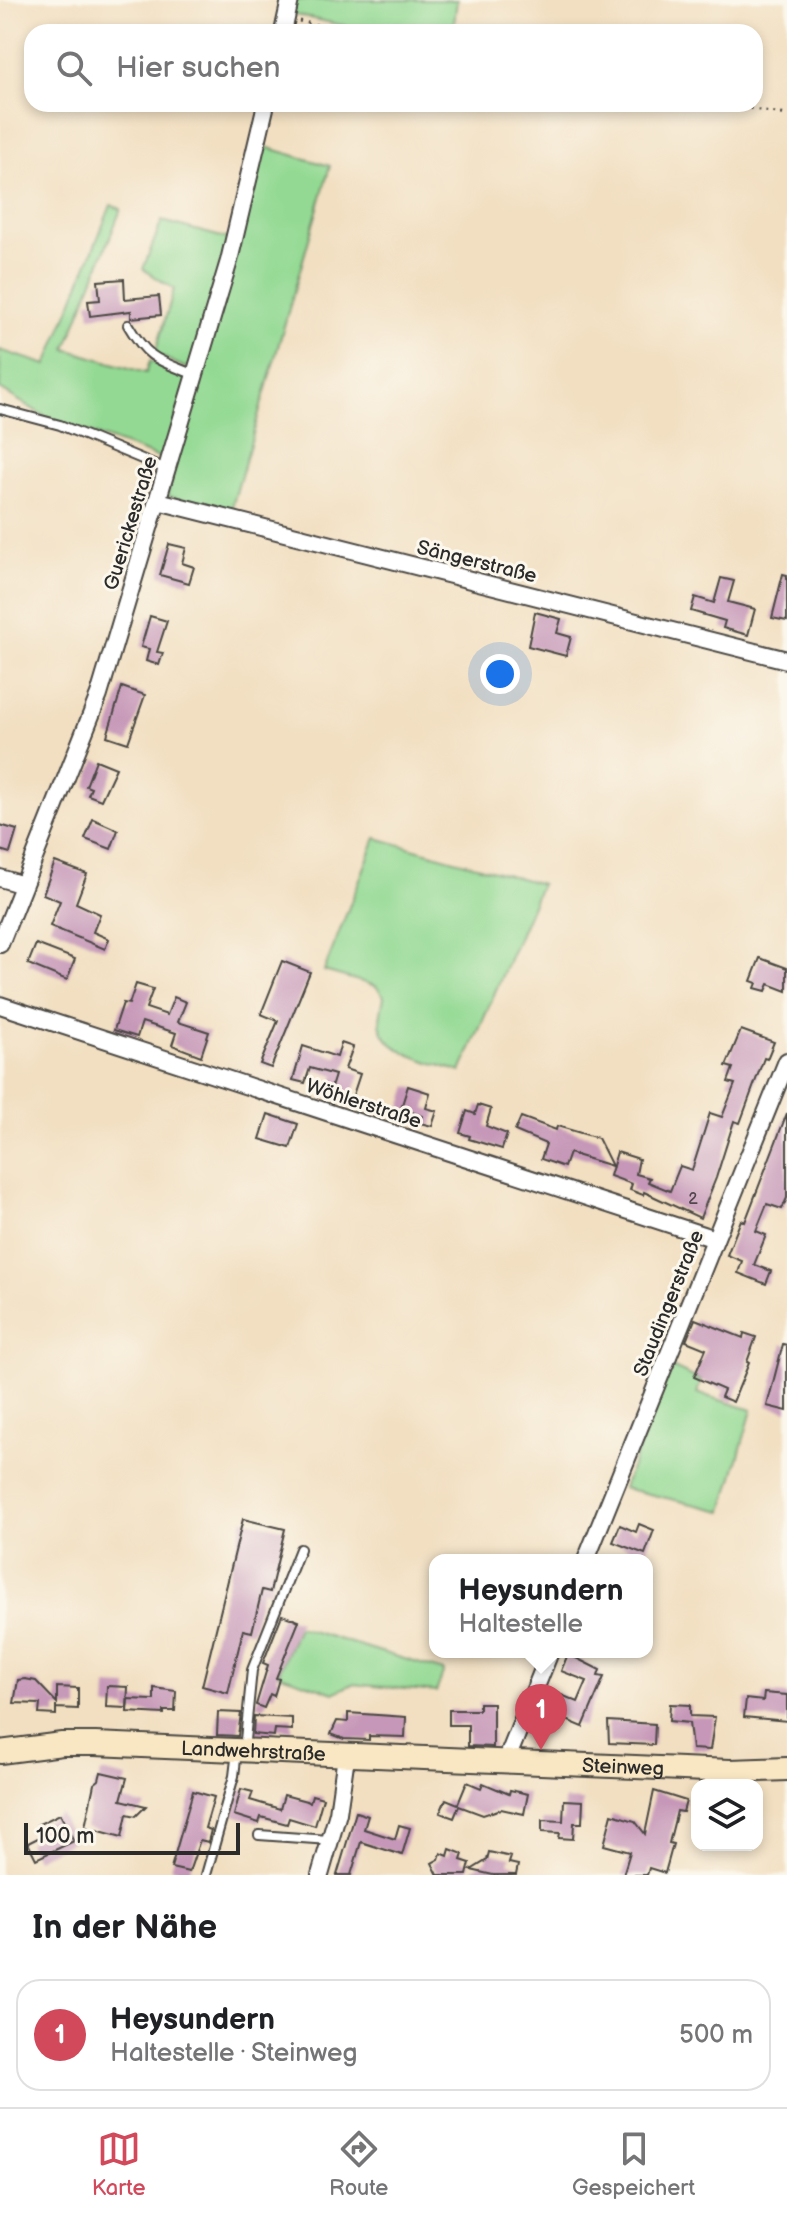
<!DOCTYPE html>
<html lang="de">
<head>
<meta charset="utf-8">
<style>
  :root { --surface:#fff; --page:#f2f2f2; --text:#202124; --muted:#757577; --line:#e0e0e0; --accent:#d1495b }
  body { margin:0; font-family:"Balsamiq Sans",sans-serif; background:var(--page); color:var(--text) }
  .controls { position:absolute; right:24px; bottom:24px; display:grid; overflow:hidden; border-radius:16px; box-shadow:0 4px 12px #0003 }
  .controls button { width:72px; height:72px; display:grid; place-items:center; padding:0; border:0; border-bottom:2px solid var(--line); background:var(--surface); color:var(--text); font:40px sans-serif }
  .scale { position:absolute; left:24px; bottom:20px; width:216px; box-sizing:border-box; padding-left:8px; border:4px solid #2b2b2b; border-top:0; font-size:22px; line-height:28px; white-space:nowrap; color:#2b2b2b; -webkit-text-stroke:6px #fbf7ec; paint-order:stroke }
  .you { position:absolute; left:500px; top:674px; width:28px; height:28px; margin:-20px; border:6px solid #fff; border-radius:50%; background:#1a73e8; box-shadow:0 0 0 12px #1a73e833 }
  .badge { display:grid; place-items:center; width:52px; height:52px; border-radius:50%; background:var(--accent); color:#fff; font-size:26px; font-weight:700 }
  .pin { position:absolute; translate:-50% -66px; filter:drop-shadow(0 2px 4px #0008) }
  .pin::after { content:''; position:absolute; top:42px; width:28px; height:24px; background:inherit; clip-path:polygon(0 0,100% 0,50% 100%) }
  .popup { position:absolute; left:429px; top:1554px; width:224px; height:104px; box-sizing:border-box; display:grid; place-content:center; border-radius:16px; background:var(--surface); filter:drop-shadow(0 2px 6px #0005); font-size:26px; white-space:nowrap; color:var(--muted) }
  .popup b { font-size:30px; color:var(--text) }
  .popup::after { content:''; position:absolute; left:50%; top:100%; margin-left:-16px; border:16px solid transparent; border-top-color:var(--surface) }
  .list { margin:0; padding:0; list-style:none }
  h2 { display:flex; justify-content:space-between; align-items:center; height:104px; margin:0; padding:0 32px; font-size:34px }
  h2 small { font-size:26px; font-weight:400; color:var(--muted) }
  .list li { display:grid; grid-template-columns:52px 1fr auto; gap:24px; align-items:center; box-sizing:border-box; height:112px; margin:0 16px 16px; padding:0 16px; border:2px solid var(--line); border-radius:24px }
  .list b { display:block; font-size:30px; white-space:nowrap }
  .list p { margin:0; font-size:26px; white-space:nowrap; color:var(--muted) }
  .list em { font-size:26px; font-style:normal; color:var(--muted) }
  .icon { flex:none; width:44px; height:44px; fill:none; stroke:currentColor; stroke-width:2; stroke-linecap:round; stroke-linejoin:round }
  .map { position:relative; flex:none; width:787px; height:1875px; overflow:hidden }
  .search { position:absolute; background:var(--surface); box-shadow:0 4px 12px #0003; left:24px; right:24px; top:24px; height:88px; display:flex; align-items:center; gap:20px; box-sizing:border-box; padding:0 28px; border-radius:24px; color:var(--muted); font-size:30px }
  .sheet { height:232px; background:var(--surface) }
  nav { display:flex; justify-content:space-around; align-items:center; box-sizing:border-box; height:112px; border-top:2px solid var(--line); background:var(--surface); font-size:22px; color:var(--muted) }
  nav a { display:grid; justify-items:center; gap:4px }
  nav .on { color:var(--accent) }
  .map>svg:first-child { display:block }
  .green { fill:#93d993; stroke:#5f825f; stroke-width:2 }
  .building { fill:#c697b8 }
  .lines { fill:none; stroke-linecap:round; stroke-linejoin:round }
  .lane-casing { stroke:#494642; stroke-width:12 }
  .street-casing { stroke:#494642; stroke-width:20 }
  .secondary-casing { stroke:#494642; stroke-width:26 }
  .path { stroke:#494642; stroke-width:3; stroke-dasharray:2 6; stroke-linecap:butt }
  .lane { stroke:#fff; stroke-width:8 }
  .street { stroke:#fff; stroke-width:16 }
  .secondary { stroke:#f9e7c3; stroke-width:22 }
  .labels { text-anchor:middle; stroke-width:6; stroke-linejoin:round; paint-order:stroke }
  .number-label { font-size:16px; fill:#52464e }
  .street-label { font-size:20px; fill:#2b2b2b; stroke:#fbf7ec }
</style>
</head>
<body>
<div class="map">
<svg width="787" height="1875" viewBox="0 0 787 1875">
  <rect width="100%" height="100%" fill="#fbf7ec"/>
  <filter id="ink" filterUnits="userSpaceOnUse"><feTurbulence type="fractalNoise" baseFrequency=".0125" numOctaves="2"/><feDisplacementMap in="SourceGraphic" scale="16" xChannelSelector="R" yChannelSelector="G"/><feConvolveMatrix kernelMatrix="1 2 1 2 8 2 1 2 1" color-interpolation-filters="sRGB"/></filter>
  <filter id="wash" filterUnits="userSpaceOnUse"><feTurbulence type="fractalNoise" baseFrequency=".006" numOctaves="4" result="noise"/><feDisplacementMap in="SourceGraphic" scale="32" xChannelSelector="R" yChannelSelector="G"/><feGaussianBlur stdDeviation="1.8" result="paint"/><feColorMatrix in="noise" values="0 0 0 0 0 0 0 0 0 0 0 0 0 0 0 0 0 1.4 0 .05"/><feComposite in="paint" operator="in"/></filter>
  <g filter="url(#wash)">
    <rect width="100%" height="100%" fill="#f2dfc1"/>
    <g class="green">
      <polygon points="294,0 457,0 453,32 374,32 290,14"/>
      <polygon points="262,146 330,166 230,514 167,496"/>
      <polygon points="111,205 121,209 66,349 146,373 150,361 182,374 188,380 166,449 160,458 46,417 0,389 0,350 47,365"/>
      <polygon points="162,221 229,239 192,364 186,368 155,354 174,289 143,269"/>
      <path d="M376,838L541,884L461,1072C436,1063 381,1054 380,1021C380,1013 383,1004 384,996L376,986L324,971Z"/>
      <polygon points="672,1367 701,1381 697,1393 752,1410 723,1511 623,1488"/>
      <polygon points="298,1627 444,1671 436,1692 352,1684 334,1693 278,1674"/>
    </g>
    <g id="blocks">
      <g class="building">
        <polygon points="124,279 125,299 159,296 161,315 131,318 131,311 90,316 88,301 100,300 98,281"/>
        <polygon points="169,544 186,548 182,563 194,567 189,583 160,575"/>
        <polygon points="783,574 787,575 787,621 772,618"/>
        <polygon points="721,578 734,581 728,602 755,609 748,635 723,628 725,621 691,611 695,597 714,603"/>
        <polygon points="535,612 561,619 557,633 571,637 566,656 528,646"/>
        <polygon points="150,616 167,621 157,652 163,653 159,665 146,661 149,649 141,647"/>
        <polygon points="122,687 145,695 128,743 107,736"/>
        <polygon points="96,760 116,768 101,800 88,795 91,788 86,786"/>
        <polygon points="93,819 118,830 111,849 85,839"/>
        <polygon points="0,825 17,830 10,853 0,850"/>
        <polygon points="55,862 87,874 76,903 100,914 93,932 109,939 105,949 50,926 60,901 43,894"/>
        <polygon points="36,944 75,959 67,980 28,964"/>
        <polygon points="760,958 787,968 787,991 769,984 766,991 755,988 757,983 751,981"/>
        <polygon points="282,961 310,972 271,1068 260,1064 278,1021 261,1014"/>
        <polygon points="136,984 153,989 146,1008 167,1015 174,997 186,1002 178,1022 209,1032 201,1056 172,1045 176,1033 142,1022 137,1037 114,1030 123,1003 129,1004"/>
        <polygon points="741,1030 774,1042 767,1059 764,1058 740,1123 734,1121 716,1178 700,1218 644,1192 643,1195 630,1190 632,1184 610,1176 617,1152 639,1159 636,1174 650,1178 648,1182 670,1191 680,1166 692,1170 710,1113 722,1117 735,1084 728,1082 733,1068 726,1066"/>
        <polygon points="341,1043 353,1047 345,1069 360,1074 352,1098 330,1091 335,1075 310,1068 305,1083 293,1080 303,1046 337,1057"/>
        <polygon points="408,1086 430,1093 426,1108 437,1111 432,1126 420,1123 422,1116 401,1108"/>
        <polygon points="478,1105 491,1109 486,1126 507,1134 502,1149 469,1139 470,1136 460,1133 467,1111 475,1114"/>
        <polygon points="787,1113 787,1198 782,1209 767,1204 756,1231 766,1235 754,1265 771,1271 766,1284 738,1273 742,1261 727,1255 741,1220 745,1222"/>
        <polygon points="268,1114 298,1124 290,1148 260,1139"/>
        <polygon points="521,1117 556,1130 557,1126 598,1138 612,1166 569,1153 564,1167 541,1159 546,1144 515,1131"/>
        <polygon points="695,1319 743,1338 744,1333 756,1337 747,1362 749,1363 733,1402 721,1397 724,1390 694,1377 706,1349 686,1341"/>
        <polygon points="783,1344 787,1345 787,1411 767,1406"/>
        <polygon points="243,1519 285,1529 270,1592 262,1590 252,1632 243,1630 228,1693 202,1686"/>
        <polygon points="639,1524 654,1530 645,1554 613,1542 620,1525 636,1532"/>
        <polygon points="282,1615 299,1621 276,1678 279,1679 274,1696 270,1694 264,1708 256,1705 268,1665 263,1663"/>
        <polygon points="568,1654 600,1670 598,1676 604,1677 583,1727 545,1711 552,1691 578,1702 587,1681 561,1671"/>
        <polygon points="25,1679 36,1681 57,1703 57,1687 78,1688 78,1709 56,1708 56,1705 56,1715 39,1714 40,1704 14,1703 18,1680"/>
        <polygon points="107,1686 128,1687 127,1708 106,1707"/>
        <polygon points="154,1688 176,1691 175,1711 164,1711 164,1714 127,1712 128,1699 154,1700"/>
        <polygon points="764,1693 787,1695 787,1721 744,1717 746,1699 763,1701"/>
        <polygon points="479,1703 493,1703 493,1747 468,1746 468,1725 449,1725 449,1710 479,1710"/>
        <polygon points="670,1704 690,1705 690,1716 715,1717 710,1750 692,1749 689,1723 669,1721"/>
        <polygon points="218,1712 241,1713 238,1736 217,1735"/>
        <polygon points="348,1713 406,1717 405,1737 369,1736 369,1740 344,1739 331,1734 337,1721 348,1722"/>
        <polygon points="254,1716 292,1718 292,1730 275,1729 274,1736 253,1734"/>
        <polygon points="608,1721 655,1724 654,1745 609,1743"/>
        <polygon points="101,1772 127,1778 121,1800 146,1806 136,1816 127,1814 122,1837 85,1827 94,1784 99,1780"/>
        <polygon points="467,1782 481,1788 483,1783 509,1794 510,1790 528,1794 524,1814 501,1809 483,1815 459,1806 454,1818 440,1813 446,1799 458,1804"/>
        <polygon points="241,1789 253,1792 250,1800 280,1809 284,1795 310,1802 312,1795 323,1798 315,1826 289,1818 287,1824 261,1817 259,1823 234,1815"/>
        <polygon points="193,1791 214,1797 205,1828 211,1830 208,1842 200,1840 189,1872 171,1868"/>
        <polygon points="654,1791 686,1801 683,1812 677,1811 669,1843 673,1844 665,1873 649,1868 647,1875 623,1875 630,1852 604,1845 612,1814 635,1821 645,1834"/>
        <polygon points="564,1800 583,1801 582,1823 574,1823 573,1839 559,1838 560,1833 542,1832 542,1820 563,1821"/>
        <polygon points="356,1812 368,1816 364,1829 395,1839 399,1825 410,1828 402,1855 361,1842 351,1875 337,1875"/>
        <polygon points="60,1814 74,1841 36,1859 28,1843 42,1836 37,1825"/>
        <polygon points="450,1849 463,1854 461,1860 470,1863 467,1875 438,1875 432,1863 439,1859 441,1853 448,1856"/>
        <polygon points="489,1852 511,1857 509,1863 518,1865 516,1875 493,1875 471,1870 487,1860"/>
      </g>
    </g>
  </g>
  <g filter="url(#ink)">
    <use href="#blocks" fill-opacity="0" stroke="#494642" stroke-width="2"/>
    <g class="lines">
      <defs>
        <g id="lane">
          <path d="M128,325C149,361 159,360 195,375"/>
          <polyline points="0,409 60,425 166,469"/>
          <polyline points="244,1750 252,1670 300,1549"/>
          <polyline points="259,1835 329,1840"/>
          <polyline points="206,1875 234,1776 237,1751"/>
        </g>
        <g id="street">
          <polyline points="283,32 290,0"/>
          <polyline points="158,501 787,660"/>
          <polyline points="0,878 23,885"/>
          <polyline points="0,944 99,695 229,261 266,104"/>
          <polyline points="0,1005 715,1239"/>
          <polyline points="586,1560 787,1061"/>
          <polyline points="507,1759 550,1652"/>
          <polyline points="320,1875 338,1813 346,1756"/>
        </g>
        <g id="secondary">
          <path id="s1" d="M0,1752L62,1744H95L730,1771L787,1769"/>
        </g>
      </defs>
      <use href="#lane" class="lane-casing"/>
      <use href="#street" class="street-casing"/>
      <use href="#secondary" class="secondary-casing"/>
      <g class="path">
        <polyline points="299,21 350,32"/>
        <polyline points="726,104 787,115"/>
      </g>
      <use href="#lane" class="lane"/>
      <use href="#street" class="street"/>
      <use href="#secondary" class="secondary"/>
    </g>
  </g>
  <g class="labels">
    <g class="number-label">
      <text x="693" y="1204">2</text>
    </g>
    <g class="street-label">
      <text transform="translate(130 523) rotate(-73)" y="7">Guerickestraße</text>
      <text transform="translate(477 561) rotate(14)" y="7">Sängerstraße</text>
      <text transform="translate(364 1103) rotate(18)" y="7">Wöhlerstraße</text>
      <text transform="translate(668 1303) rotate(-68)" y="7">Staudingerstraße</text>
      <text dy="7" stroke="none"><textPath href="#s1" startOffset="254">Landwehrstraße</textPath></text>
      <text dy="7" stroke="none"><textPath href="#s1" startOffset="624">Steinweg</textPath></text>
    </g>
  </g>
</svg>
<div class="controls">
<button><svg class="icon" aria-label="layers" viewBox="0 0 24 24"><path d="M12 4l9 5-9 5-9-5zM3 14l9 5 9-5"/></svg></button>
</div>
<div class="scale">100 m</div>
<div class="you"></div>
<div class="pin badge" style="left:541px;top:1750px">1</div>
<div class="popup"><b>Heysundern</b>Haltestelle</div>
<div class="search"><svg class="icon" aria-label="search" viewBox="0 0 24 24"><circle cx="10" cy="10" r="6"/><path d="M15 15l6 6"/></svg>Hier suchen</div>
</div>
<section class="sheet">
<h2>In der Nähe<small></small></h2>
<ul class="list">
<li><span class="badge">1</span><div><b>Heysundern</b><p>Haltestelle · Steinweg</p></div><em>500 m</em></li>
</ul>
</section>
<nav>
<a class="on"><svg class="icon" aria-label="map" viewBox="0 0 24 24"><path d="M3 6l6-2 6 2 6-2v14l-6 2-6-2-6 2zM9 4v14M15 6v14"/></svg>Karte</a>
<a><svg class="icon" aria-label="directions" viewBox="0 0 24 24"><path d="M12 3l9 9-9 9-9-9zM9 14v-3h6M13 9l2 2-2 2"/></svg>Route</a>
<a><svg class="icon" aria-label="saved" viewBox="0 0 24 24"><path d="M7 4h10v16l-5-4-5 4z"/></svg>Gespeichert</a>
</nav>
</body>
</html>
